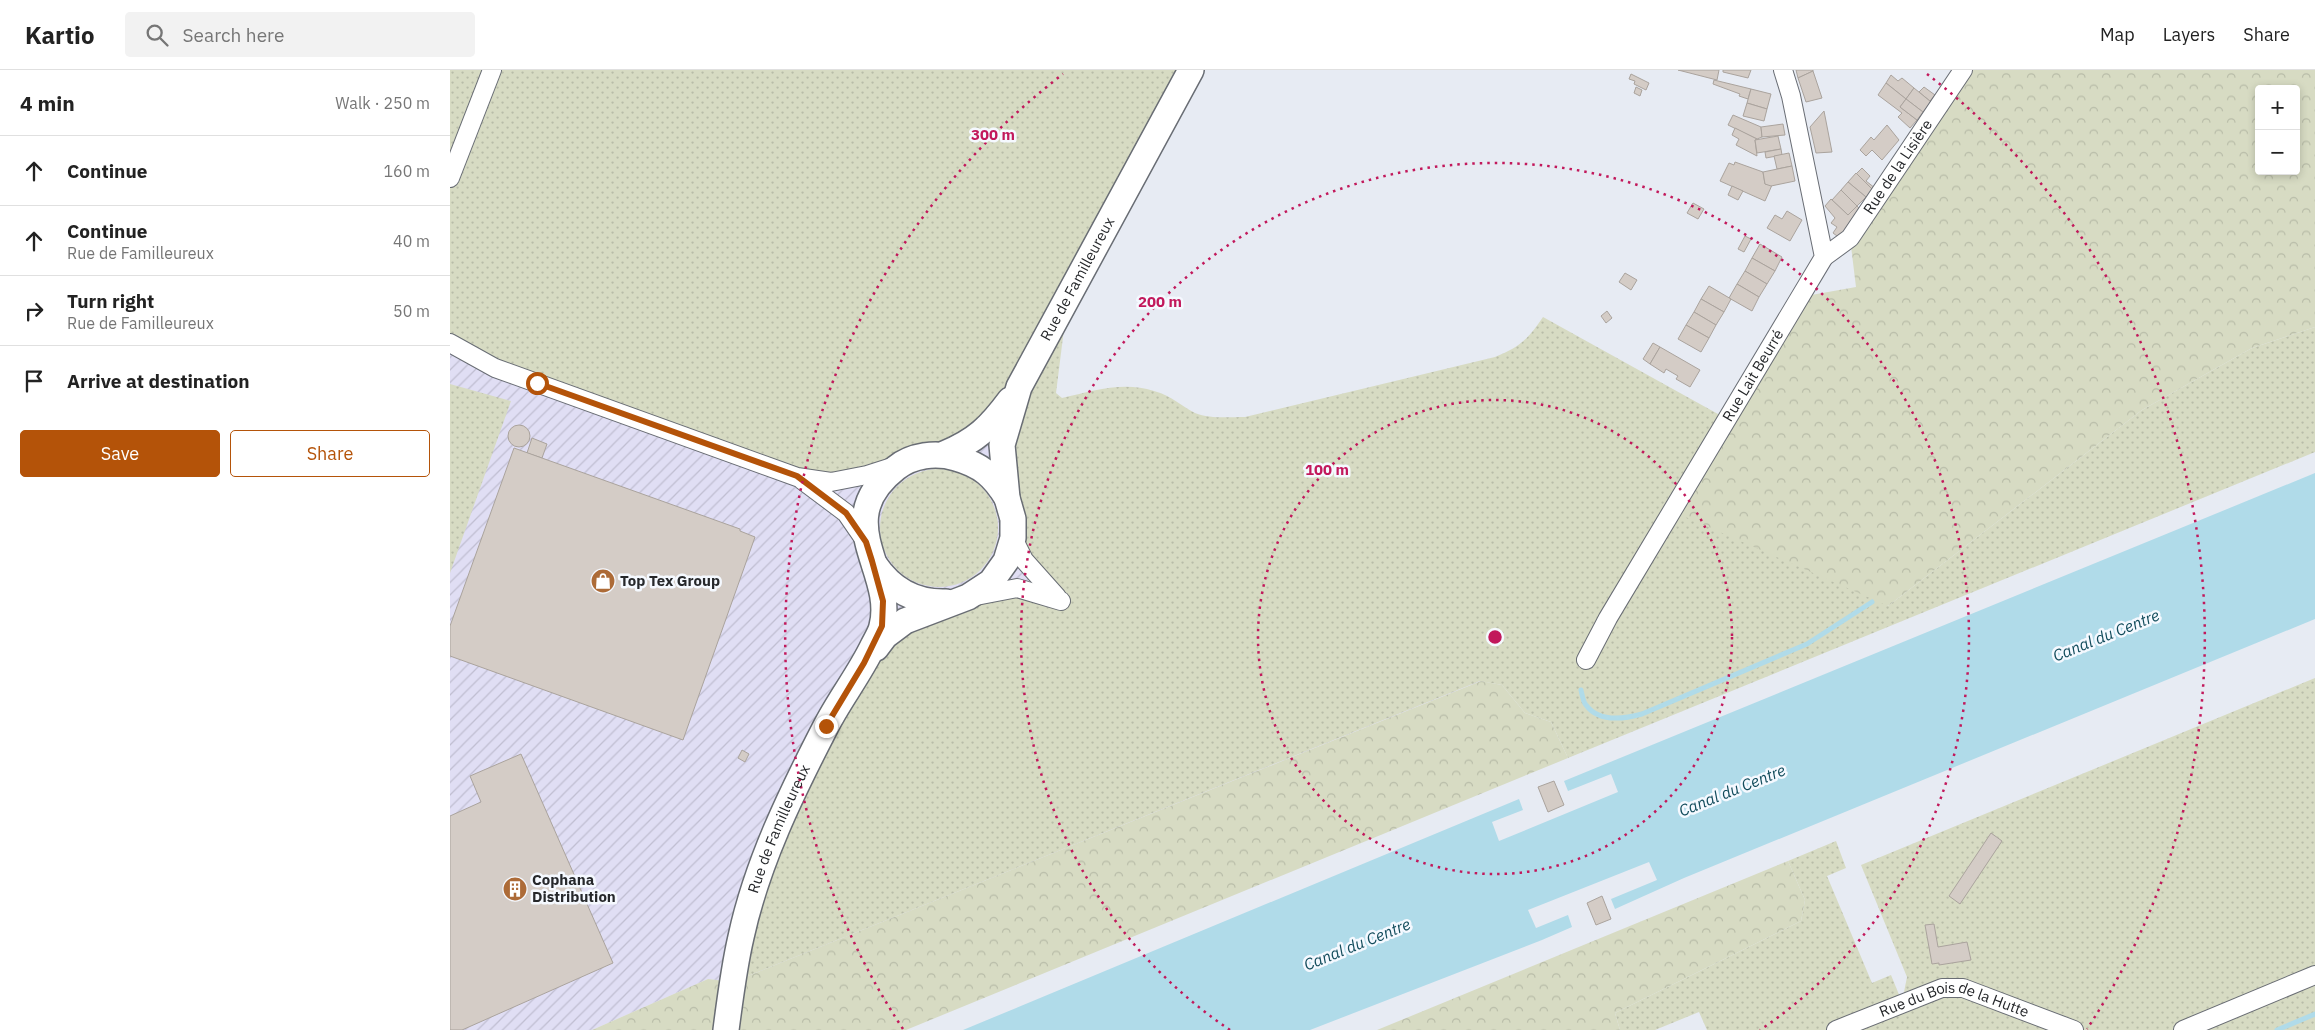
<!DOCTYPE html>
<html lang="en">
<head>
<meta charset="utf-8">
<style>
  :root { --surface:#fff; --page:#f2f2f2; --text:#222; --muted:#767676; --line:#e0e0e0; --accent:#b45309 }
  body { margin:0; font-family:"IBM Plex Sans",sans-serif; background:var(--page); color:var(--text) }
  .controls { position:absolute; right:15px; top:15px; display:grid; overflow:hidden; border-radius:5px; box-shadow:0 2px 8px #0003 }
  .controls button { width:45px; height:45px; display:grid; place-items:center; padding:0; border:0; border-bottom:1px solid var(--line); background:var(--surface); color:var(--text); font:25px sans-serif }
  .stop { position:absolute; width:15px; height:15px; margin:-11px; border:4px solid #b45309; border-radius:50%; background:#fff }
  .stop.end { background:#b45309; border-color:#fff; box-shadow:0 1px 5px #0008 }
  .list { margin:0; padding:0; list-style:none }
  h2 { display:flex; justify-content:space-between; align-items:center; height:65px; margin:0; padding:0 20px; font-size:21px }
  h2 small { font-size:16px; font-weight:400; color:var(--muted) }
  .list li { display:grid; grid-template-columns:32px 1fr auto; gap:15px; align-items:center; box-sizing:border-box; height:70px; padding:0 20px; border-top:1px solid var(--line) }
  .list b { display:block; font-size:19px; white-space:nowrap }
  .list p { margin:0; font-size:16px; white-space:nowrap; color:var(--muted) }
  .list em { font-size:16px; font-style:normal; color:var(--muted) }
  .actions { display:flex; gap:10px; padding:15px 20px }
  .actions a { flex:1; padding:11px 0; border:1px solid var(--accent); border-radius:5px; text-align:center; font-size:18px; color:var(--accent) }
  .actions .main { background:var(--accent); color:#fff }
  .icon { flex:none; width:28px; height:28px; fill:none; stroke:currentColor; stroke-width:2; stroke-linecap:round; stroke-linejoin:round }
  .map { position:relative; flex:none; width:1865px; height:960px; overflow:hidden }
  header { display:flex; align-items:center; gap:30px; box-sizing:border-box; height:70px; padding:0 25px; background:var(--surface); border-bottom:1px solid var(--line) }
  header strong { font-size:24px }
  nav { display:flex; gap:28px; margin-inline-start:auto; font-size:18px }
  .search { width:350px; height:45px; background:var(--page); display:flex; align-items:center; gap:12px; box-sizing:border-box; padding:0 18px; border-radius:5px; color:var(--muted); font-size:19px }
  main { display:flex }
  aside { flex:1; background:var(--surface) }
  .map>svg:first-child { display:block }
  .industrial { fill:url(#industrial-furrows) }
  .green { fill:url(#green-dots) }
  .forest { fill:url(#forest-crowns); fill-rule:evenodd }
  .water { fill:#b0dbe9 }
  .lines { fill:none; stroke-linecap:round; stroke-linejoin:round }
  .stream { stroke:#b0dbe9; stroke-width:5 }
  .building { fill:#d4ccc6; stroke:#aaa39d }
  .street-casing { stroke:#696d74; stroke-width:20 }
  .secondary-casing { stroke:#696d74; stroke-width:28 }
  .street { stroke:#fff; stroke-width:18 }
  .secondary { stroke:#fff; stroke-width:25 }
  .route { stroke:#b45309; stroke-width:6 }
  .ring { fill:none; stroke:#c2185b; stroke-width:2.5; stroke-dasharray:2.5 5 }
  .labels { text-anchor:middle; stroke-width:5; stroke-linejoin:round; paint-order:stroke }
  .street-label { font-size:15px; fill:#26282b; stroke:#f5f9ff }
  .poi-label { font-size:15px; font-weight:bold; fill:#26282b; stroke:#f5f9ff; text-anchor:start }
  .water-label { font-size:16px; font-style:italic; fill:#124c5c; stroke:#f5f9ff }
  .centre { fill:#c2185b; stroke:#f5f9ff; stroke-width:2.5 }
  .ring-label { font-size:15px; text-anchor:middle; font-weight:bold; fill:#c2185b; stroke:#f5f9ff; stroke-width:5; stroke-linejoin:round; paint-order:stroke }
</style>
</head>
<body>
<header>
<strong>Kartio</strong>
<div class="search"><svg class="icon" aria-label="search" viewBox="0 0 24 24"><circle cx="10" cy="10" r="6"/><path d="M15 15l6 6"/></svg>Search here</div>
<nav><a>Map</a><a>Layers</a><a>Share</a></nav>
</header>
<main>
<aside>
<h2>4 min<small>Walk · 250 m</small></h2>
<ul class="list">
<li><svg class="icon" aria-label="ahead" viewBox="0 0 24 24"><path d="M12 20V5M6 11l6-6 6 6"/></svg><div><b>Continue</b></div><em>160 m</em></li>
<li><svg class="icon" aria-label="ahead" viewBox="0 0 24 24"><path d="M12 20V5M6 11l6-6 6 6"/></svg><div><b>Continue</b><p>Rue de Familleureux</p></div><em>40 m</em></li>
<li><svg class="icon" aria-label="right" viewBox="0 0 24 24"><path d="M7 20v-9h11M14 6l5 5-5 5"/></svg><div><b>Turn right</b><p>Rue de Familleureux</p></div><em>50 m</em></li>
<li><svg class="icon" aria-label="arrive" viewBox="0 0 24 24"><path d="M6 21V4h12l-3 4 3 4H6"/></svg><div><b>Arrive at destination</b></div></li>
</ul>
<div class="actions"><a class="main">Save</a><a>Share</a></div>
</aside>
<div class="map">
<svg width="1865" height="960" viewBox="0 0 1865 960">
  <defs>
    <pattern id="industrial-furrows" width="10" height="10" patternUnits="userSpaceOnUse" patternTransform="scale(1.25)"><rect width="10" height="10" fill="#e0def4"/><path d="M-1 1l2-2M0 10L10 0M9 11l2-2" fill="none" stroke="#c0bed1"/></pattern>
    <pattern id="green-dots" width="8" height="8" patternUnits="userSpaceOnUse" patternTransform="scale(1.25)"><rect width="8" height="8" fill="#d7dbc3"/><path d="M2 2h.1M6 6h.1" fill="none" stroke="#b8bca8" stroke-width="1.8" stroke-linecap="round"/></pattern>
    <pattern id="forest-crowns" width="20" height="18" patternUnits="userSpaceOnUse" patternTransform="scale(1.25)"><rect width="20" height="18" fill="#d7dbc3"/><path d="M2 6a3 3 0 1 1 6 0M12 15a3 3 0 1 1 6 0" fill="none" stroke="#b8bca8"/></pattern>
  </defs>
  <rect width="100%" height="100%" fill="#e7ebf3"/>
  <polygon class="industrial" points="0,0 528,277 1031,611 283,912 258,909 142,960 0,960"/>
  <g class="green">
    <path d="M0,0H741L618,227L606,323L612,328C643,321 673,311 704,321C722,326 731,336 745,343C760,349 779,347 795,347L1045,287C1070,277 1078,269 1093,247L1277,349L1438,536L1692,340L1802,278L1865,257V382L1118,688L1101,652L1075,643L1052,615L1030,611L283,912L291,867L414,593L501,532L590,523L574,490L541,355L381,412L0,273Z"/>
    <polygon points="0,314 61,331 0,503"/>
    <circle cx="489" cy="458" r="59"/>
    <polygon points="1865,608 1865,960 1257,960 1249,942 1205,960 1170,960 1165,943 1351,851 1355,830 1338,791 1386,771 1396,798 1377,806 1422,913 1441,905 1452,932 1457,907 1411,795"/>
  </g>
  <g class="forest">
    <path d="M1513,0H1865V257L1802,278L1692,340L1438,536L1222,441L1350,227L1406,217L1400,168ZM1809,19H1846V101H1809Z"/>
    <polygon points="1031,611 1052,615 1075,643 1101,652 1118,688 456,960 142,960 258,909 283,912"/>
    <polygon points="1338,791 1355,830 1351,851 1165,943 1170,960 927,960"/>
  </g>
  <polygon class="water" points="1865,403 1865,549 1234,808 1165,839 1161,829 1207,810 1199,792 1078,840 1086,858 1118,845 1122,857 1092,870 860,960 513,960 1069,729 1073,740 1042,752 1049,771 1168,722 1161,704 1118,721 1114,711"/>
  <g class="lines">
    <g class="stream">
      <path d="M1131,620C1132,624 1133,632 1136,635C1149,653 1174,649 1192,644L1357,574L1422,532"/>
      <polyline points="1827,960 1865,944"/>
    </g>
  </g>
  <g class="building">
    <polygon points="1228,0 1269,0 1267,10"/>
    <polygon points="1273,0 1301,0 1298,8 1273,2"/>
    <polygon points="1346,0 1363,0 1363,1 1348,8"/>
    <polygon points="1363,1 1372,28 1356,32 1348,8"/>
    <polygon points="1181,4 1199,13 1196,20 1184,14 1185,11 1179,9"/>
    <polygon points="1441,5 1448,11 1452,8 1464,18 1456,29 1436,13"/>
    <polygon points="1264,10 1301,19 1298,29 1289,26 1290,24 1263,14"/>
    <polygon points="1436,13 1456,29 1450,37 1467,50 1460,58 1448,47 1452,43 1428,25"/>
    <polygon points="1186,17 1192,20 1190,26 1184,23"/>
    <polygon points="1474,17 1485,25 1480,31 1469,22"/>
    <polygon points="1464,18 1481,32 1473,42 1456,29"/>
    <polygon points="1301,19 1321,24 1317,39 1297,33"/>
    <polygon points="1456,29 1473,42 1467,50 1450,37"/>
    <polygon points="1297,33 1317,39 1314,51 1293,46"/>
    <polygon points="1374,41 1382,82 1366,83 1360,57"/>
    <polygon points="1283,45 1311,57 1312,67 1307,69 1278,55"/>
    <polygon points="1333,54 1335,65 1312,67 1311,57"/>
    <polygon points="1437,55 1449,70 1432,90 1422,80 1416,86 1410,80 1421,67 1424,70"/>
    <polygon points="1285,58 1307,69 1305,70 1307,86 1286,75 1289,69 1282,65"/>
    <polygon points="1328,66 1331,79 1307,83 1305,70"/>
    <polygon points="1331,79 1332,85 1316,88 1315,82"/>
    <polygon points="1339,83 1342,96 1327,99 1324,86"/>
    <polygon points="1285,92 1313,102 1315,114 1322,115 1315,131 1270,111 1279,93 1284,95"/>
    <polygon points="1342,96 1345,111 1321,116 1315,114 1313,102"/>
    <polygon points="1412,98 1420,106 1416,111 1430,122 1422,132 1416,127 1423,120 1406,104"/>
    <polygon points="1406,103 1423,120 1416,127 1398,112"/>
    <polygon points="1398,112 1416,127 1407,136 1391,120"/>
    <polygon points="1282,116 1293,121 1288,130 1278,125"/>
    <polygon points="1391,120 1407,136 1398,145 1382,130"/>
    <polygon points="1381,129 1398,145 1407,136 1413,142 1391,169 1383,163 1387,157 1381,153 1385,148 1375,136"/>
    <polygon points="1243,133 1254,139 1248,149 1237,143"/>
    <polygon points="1337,141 1352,150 1340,171 1317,158 1325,145 1332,149"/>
    <polygon points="1295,166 1301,169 1294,182 1288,179"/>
    <polygon points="1310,174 1332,187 1325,201 1302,188"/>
    <polygon points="1302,188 1325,201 1317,214 1295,201"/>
    <polygon points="1295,201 1317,214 1309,227 1287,214"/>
    <polygon points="1175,203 1187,210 1181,220 1169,212"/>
    <polygon points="1287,214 1309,227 1302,241 1279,228"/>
    <polygon points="1259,216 1281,229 1274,242 1251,229"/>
    <polygon points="1251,229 1274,242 1266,255 1244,242"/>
    <polygon points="1157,241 1162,248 1156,253 1151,246"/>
    <polygon points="1244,242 1266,255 1259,268 1236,255"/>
    <polygon points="1236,255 1259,268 1251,282 1228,269"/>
    <polygon points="1203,273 1210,277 1200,294 1193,289"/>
    <polygon points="1210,277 1250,300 1240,317 1226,309 1228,306 1216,299 1214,303 1200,294"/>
    <circle cx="69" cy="366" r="11"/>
    <polygon points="82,368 97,374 92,388 77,383"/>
    <polygon points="64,378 290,459 290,461 305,467 233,670 0,586 0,556"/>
    <polygon points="292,680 299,684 295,692 288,688"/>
    <polygon points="71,684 163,893 12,960 0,960 0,746 31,732 20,706"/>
    <polygon points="1104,711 1114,735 1098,742 1088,717"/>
    <polygon points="1541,763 1552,771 1510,834 1499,826"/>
    <polygon points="1152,826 1161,849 1146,855 1137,833"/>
    <polygon points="1484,854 1488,877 1517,872 1521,890 1489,895 1489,893 1482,894 1475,855"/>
  </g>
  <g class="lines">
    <defs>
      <g id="street">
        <polyline points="0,108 42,0"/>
        <path id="s1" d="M1374,187L1400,168L1513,0"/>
        <polyline points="0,273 45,298 347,407 381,412 417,405 445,396"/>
        <polyline points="352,410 396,443 416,472"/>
        <polyline points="563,468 574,490 607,527"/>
        <polyline points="526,526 567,518 611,531"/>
        <path id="s2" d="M1136,590L1158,548L1374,187L1341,26L1333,0"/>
        <path id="s3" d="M1386,960L1492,918H1513L1624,960"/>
        <polyline points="1733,960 1865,905"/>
      </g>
      <g id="secondary">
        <path d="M494,384C526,371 540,357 560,330"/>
        <path d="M425,495C442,520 465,533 496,532"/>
        <path id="s4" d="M426,578L435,566L455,551L518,527L541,512L556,491L563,468V449L557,428L552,375L569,317L741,0"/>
        <path id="s5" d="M276,960C280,929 284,897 291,867C307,793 341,724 375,658C389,630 409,605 423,576C426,570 431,562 432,556C446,501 378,451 446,398C462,385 486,382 506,388C531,395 544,406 557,428"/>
      </g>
    </defs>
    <use href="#street" class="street-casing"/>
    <use href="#secondary" class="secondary-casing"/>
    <use href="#street" class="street"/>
    <use href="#secondary" class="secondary"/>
  </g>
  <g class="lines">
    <polyline class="route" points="87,313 347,406 396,443 416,472 422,491 433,531 432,556 414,593 376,656"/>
  </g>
  <g class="ring">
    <circle cx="1045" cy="567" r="237"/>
    <path d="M780 960A474 474 0 1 1 1310 960"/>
    <path d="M453 959A710 710 0 0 1 613 4M1477 4A710 710 0 0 1 1637 959"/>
  </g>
  <defs>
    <symbol id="shop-disc" viewBox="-11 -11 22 22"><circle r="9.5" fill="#ad6b37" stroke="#f5f9ff"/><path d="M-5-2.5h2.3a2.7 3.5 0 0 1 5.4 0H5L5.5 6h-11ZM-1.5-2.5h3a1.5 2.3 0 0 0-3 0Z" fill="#fff"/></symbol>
    <symbol id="building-disc" viewBox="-11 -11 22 22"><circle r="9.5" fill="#ad6b37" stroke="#f5f9ff"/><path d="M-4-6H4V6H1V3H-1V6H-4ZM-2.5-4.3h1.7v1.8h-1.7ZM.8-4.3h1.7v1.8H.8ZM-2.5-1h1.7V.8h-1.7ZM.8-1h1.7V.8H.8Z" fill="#fff"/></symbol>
  </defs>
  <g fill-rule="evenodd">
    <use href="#shop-disc" x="139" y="497" width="28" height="28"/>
    <use href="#building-disc" x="51" y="805" width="28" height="28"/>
  </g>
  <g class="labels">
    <g class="street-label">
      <text dy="5" stroke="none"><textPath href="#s1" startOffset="118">Rue de la Lisière</textPath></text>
      <text dy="5" stroke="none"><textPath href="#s4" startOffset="462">Rue de Familleureux</textPath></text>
      <text dy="5" stroke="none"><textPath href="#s2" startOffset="330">Rue Lait Beurré</textPath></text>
      <text dy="5" stroke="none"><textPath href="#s5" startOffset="209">Rue de Familleureux</textPath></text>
      <text dy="5" stroke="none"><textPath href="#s3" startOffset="126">Rue du Bois de la Hutte</textPath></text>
    </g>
    <g class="poi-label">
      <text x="170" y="516">Top Tex Group</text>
      <text x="82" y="815">Cophana<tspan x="82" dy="17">Distribution</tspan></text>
    </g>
    <g class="water-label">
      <text transform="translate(1656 565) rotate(-22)" y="6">Canal du Centre</text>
      <text transform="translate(1282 720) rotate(-22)" y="6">Canal du Centre</text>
      <text transform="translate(907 874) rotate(-22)" y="6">Canal du Centre</text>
    </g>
  </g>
  <circle cx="1045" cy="567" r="8" class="centre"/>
  <g class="ring-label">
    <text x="543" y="70">300 m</text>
    <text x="710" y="237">200 m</text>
    <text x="877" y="405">100 m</text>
  </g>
</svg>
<div class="controls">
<button>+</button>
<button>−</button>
</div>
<div class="stop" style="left:87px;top:313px"></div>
<div class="stop end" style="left:376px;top:656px"></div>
</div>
</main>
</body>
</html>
